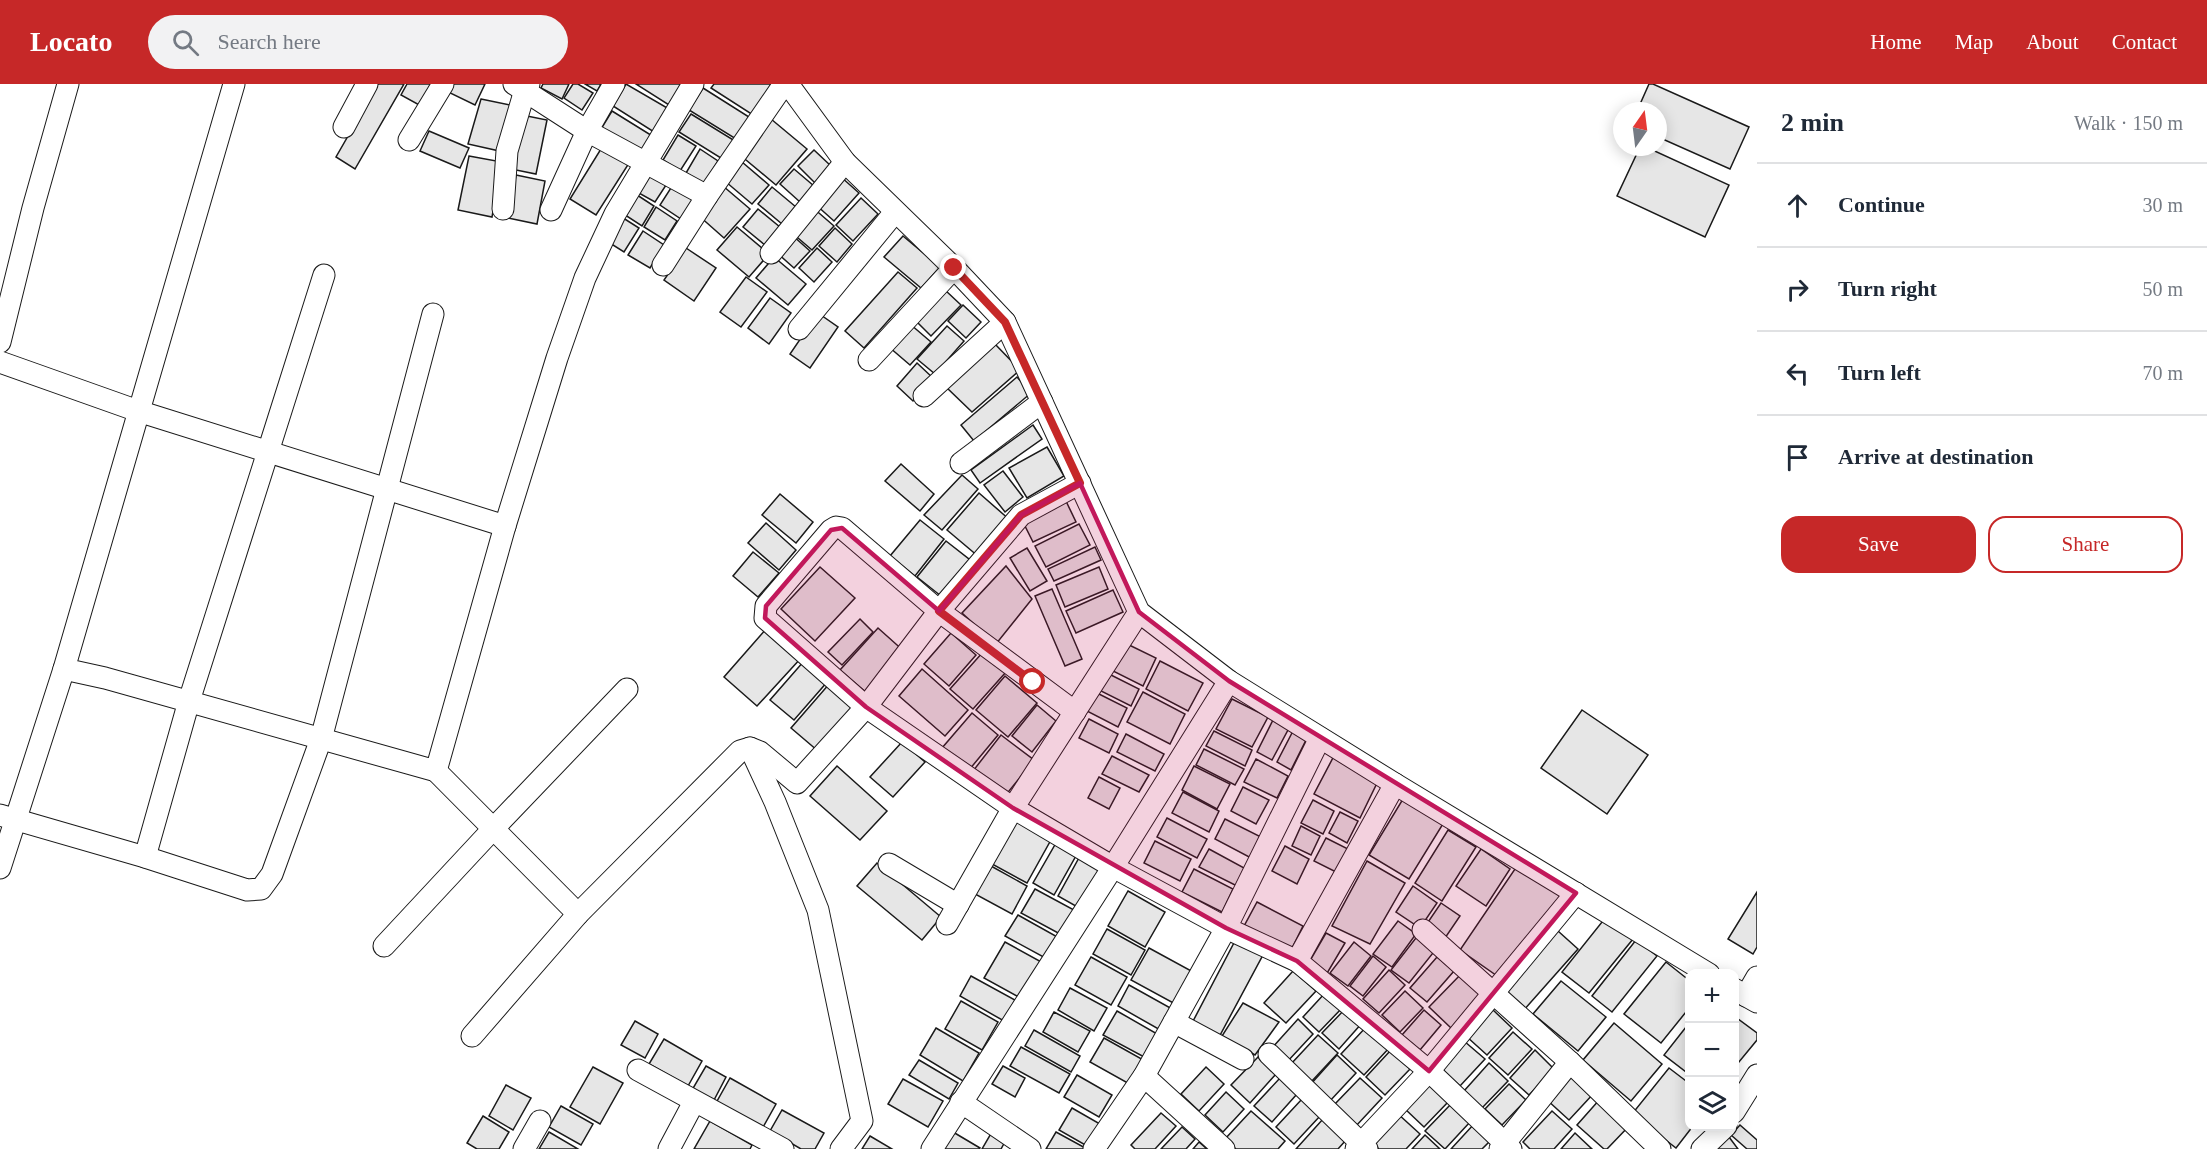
<!DOCTYPE html>
<html lang="en">
<head>
<meta charset="utf-8">
<style>
  :root { --surface:#fff; --page:#f2f2f3; --text:#1f2937; --muted:#747a83; --line:#e0e1e3; --accent:#c62828 }
  body { margin:0; font-family:Georgia,serif; background:var(--page); color:var(--text) }
  .controls { position:absolute; right:18px; bottom:18px; display:grid; overflow:hidden; border-radius:12px; box-shadow:0 3px 15px #0003 }
  .controls button { width:54px; height:54px; display:grid; place-items:center; padding:0; border:0; border-bottom:2px solid var(--line); background:var(--surface); color:var(--text); font:30px sans-serif }
  .compass { position:absolute; left:1613px; top:18px; width:54px; height:54px; border-radius:50%; background:var(--surface); box-shadow:0 3px 15px #0003; rotate:14deg }
  .stop { position:absolute; width:18px; height:18px; margin:-14px; border:4px solid #c62828; border-radius:50%; background:#fff }
  .stop.end { background:#c62828; border-color:#fff; box-shadow:0 2px 6px #0008 }
  .list { margin:0; padding:0; list-style:none }
  h2 { display:flex; justify-content:space-between; align-items:center; height:78px; margin:0; padding:0 24px; font-size:26px }
  h2 small { font-size:20px; font-weight:400; color:var(--muted) }
  .list li { display:grid; grid-template-columns:39px 1fr auto; gap:18px; align-items:center; box-sizing:border-box; height:84px; padding:0 24px; border-top:2px solid var(--line) }
  .list b { display:block; font-size:22px; white-space:nowrap }
  .list em { font-size:20px; font-style:normal; color:var(--muted) }
  .actions { display:flex; gap:12px; padding:18px 24px }
  .actions a { flex:1; padding:14px 0; border:2px solid var(--accent); border-radius:18px; text-align:center; font-size:21px; color:var(--accent) }
  .actions .main { background:var(--accent); color:#fff }
  .icon { flex:none; width:33px; height:33px; fill:none; stroke:currentColor; stroke-width:2; stroke-linecap:round; stroke-linejoin:round }
  .map { position:relative; flex:none; width:1757px; height:1065px; overflow:hidden }
  header { display:flex; align-items:center; gap:36px; box-sizing:border-box; height:84px; padding:0 30px; background:var(--accent); color:#fff }
  header strong { font-size:28px }
  nav { display:flex; gap:33px; margin-inline-start:auto; font-size:21px }
  .search { width:420px; height:54px; background:var(--page); display:flex; align-items:center; gap:15px; box-sizing:border-box; padding:0 21px; border-radius:33px; color:var(--muted); font-size:22px }
  main { display:flex }
  aside { flex:1; background:var(--surface) }
  .map>svg:first-child { display:block }
  .building { fill:#e6e6e6; stroke:#1a1a1a; stroke-width:1.5 }
  .lines { fill:none; stroke-linecap:round; stroke-linejoin:round }
  .minor-casing { stroke:#1a1a1a; stroke-width:23 }
  .minor { stroke:#fff; stroke-width:21 }
  .route { stroke:#c62828; stroke-width:8 }
  .marked { fill:#c2185b; fill-opacity:0.2; stroke:#c2185b; stroke-width:4.5; stroke-linejoin:round }
</style>
</head>
<body>
<header>
<strong>Locato</strong>
<div class="search"><svg class="icon" aria-label="search" viewBox="0 0 24 24"><circle cx="10" cy="10" r="6"/><path d="M15 15l6 6"/></svg>Search here</div>
<nav><a>Home</a><a>Map</a><a>About</a><a>Contact</a></nav>
</header>
<main>
<div class="map">
<svg width="1757" height="1065" viewBox="0 0 1757 1065">
  <rect width="100%" height="100%" fill="#fff"/>
  <g class="building">
    <polygon points="378,0 404,0 355,85 336,73"/>
    <polygon points="407,0 434,0 421,22 401,11"/>
    <polygon points="449,0 485,0 475,21 446,7"/>
    <polygon points="543,0 569,0 562,15 541,4"/>
    <polygon points="573,0 578,0 593,9 582,26 564,14"/>
    <polygon points="585,0 601,0 597,7"/>
    <polygon points="626,0 669,25 654,48 613,22"/>
    <polygon points="636,0 682,0 669,21"/>
    <polygon points="714,0 770,0 772,1 753,31 711,4"/>
    <polygon points="1649,0 1653,0 1749,43 1730,85 1658,53 1658,27 1637,27"/>
    <polygon points="703,4 749,33 736,55 689,26"/>
    <polygon points="481,15 515,22 504,68 468,60"/>
    <polygon points="612,27 654,53 642,71 601,45"/>
    <polygon points="691,30 735,57 724,76 679,48"/>
    <polygon points="522,31 547,36 536,90 511,85"/>
    <polygon points="771,35 807,65 776,101 740,71"/>
    <polygon points="429,47 469,64 460,84 420,67"/>
    <polygon points="678,51 696,62 680,87 663,76"/>
    <polygon points="604,60 631,76 596,131 570,115"/>
    <polygon points="1640,63 1646,63 1729,101 1705,153 1617,112"/>
    <polygon points="700,65 718,77 704,100 686,89"/>
    <polygon points="814,66 831,82 815,99 798,82"/>
    <polygon points="469,72 502,78 492,133 458,126"/>
    <polygon points="742,78 769,101 752,120 726,98"/>
    <polygon points="652,84 670,95 655,118 637,108"/>
    <polygon points="794,85 814,102 800,118 780,100"/>
    <polygon points="516,91 545,97 537,140 508,134"/>
    <polygon points="840,92 859,109 834,137 815,120"/>
    <polygon points="676,96 697,109 681,135 660,121"/>
    <polygon points="723,102 750,125 724,154 698,131"/>
    <polygon points="772,103 796,123 782,140 758,120"/>
    <polygon points="634,109 654,122 642,142 622,129"/>
    <polygon points="861,114 878,130 853,157 836,141"/>
    <polygon points="656,123 677,137 665,156 644,143"/>
    <polygon points="812,123 834,142 812,166 791,148"/>
    <polygon points="758,125 786,148 771,166 743,143"/>
    <polygon points="620,132 639,144 624,168 605,156"/>
    <polygon points="737,143 769,170 749,193 717,166"/>
    <polygon points="835,144 852,160 837,178 819,162"/>
    <polygon points="643,147 664,161 650,184 628,171"/>
    <polygon points="792,151 810,167 794,184 776,168"/>
    <polygon points="903,152 940,183 921,204 884,173"/>
    <polygon points="686,164 716,184 694,217 664,196"/>
    <polygon points="817,164 832,178 814,198 799,184"/>
    <polygon points="774,173 806,200 788,221 756,194"/>
    <polygon points="898,188 917,204 864,264 845,247"/>
    <polygon points="746,193 767,208 741,243 720,228"/>
    <polygon points="945,206 961,221 931,252 915,236"/>
    <polygon points="770,214 791,229 769,260 748,244"/>
    <polygon points="963,221 981,238 966,254 948,237"/>
    <polygon points="818,229 838,243 810,284 790,270"/>
    <polygon points="910,240 931,258 910,281 889,263"/>
    <polygon points="947,242 964,257 935,290 917,275"/>
    <polygon points="994,259 1020,286 972,328 946,303"/>
    <polygon points="917,279 933,294 913,317 897,302"/>
    <polygon points="1017,293 1031,309 974,357 961,341"/>
    <polygon points="1033,341 1042,355 980,399 971,386"/>
    <polygon points="1047,363 1064,392 1027,414 1009,384"/>
    <polygon points="901,380 934,410 920,427 885,397"/>
    <polygon points="1003,387 1023,413 1005,428 984,401"/>
    <polygon points="962,391 978,405 942,446 924,431"/>
    <polygon points="979,409 1011,437 979,473 947,446"/>
    <polygon points="780,410 813,438 796,459 762,431"/>
    <polygon points="1065,415 1076,438 1033,458 1022,436"/>
    <polygon points="920,436 944,455 915,492 890,472"/>
    <polygon points="766,439 796,466 779,486 748,459"/>
    <polygon points="1079,440 1090,461 1046,483 1035,462"/>
    <polygon points="946,457 974,479 946,516 917,493"/>
    <polygon points="1095,463 1101,476 1054,497 1048,485"/>
    <polygon points="1027,464 1047,497 1030,507 1010,474"/>
    <polygon points="753,468 779,489 758,513 733,492"/>
    <polygon points="1006,482 1032,515 996,560 962,529"/>
    <polygon points="820,483 855,514 815,557 781,525"/>
    <polygon points="1099,483 1108,505 1065,523 1056,501"/>
    <polygon points="1052,505 1082,575 1065,582 1035,512"/>
    <polygon points="1113,506 1123,528 1076,549 1066,527"/>
    <polygon points="860,535 873,548 842,581 828,568"/>
    <polygon points="767,544 801,574 757,622 724,593"/>
    <polygon points="878,544 906,569 868,610 840,586"/>
    <polygon points="951,549 976,571 949,602 924,580"/>
    <polygon points="1123,558 1156,574 1143,602 1109,585"/>
    <polygon points="983,568 1006,588 973,625 950,605"/>
    <polygon points="804,577 828,597 794,636 770,616"/>
    <polygon points="1160,577 1203,599 1188,627 1146,605"/>
    <polygon points="922,585 968,626 945,652 899,612"/>
    <polygon points="1105,588 1139,605 1131,622 1097,605"/>
    <polygon points="1005,592 1037,619 1008,653 976,626"/>
    <polygon points="830,599 857,622 818,667 791,644"/>
    <polygon points="1093,607 1127,624 1118,643 1083,625"/>
    <polygon points="1143,608 1185,630 1170,660 1127,638"/>
    <polygon points="1232,615 1268,633 1252,663 1216,645"/>
    <polygon points="1037,621 1056,637 1032,668 1012,652"/>
    <polygon points="1582,626 1648,671 1607,730 1541,684"/>
    <polygon points="972,629 998,651 969,686 942,664"/>
    <polygon points="1089,635 1118,650 1109,669 1079,654"/>
    <polygon points="1273,636 1289,644 1272,676 1257,668"/>
    <polygon points="1214,647 1252,666 1245,682 1206,662"/>
    <polygon points="1293,647 1307,654 1291,686 1277,678"/>
    <polygon points="1126,650 1164,670 1155,687 1117,668"/>
    <polygon points="1001,651 1034,676 1005,712 973,687"/>
    <polygon points="902,658 925,678 893,713 870,693"/>
    <polygon points="1204,665 1244,685 1235,701 1196,681"/>
    <polygon points="1336,668 1379,695 1360,734 1314,710"/>
    <polygon points="1112,672 1149,691 1139,708 1102,690"/>
    <polygon points="1256,675 1288,692 1277,714 1244,698"/>
    <polygon points="837,682 887,727 860,756 810,712"/>
    <polygon points="1194,682 1230,700 1217,725 1182,706"/>
    <polygon points="1099,693 1120,704 1109,725 1088,714"/>
    <polygon points="1243,703 1269,716 1256,740 1231,727"/>
    <polygon points="1183,708 1219,727 1209,748 1172,729"/>
    <polygon points="1406,710 1446,735 1409,795 1369,771"/>
    <polygon points="1313,716 1334,727 1323,750 1301,739"/>
    <polygon points="1340,728 1358,737 1347,759 1329,749"/>
    <polygon points="1167,734 1207,755 1197,774 1157,753"/>
    <polygon points="1018,735 1052,754 1027,799 992,780"/>
    <polygon points="1225,735 1261,753 1251,774 1215,755"/>
    <polygon points="1301,742 1320,752 1311,771 1292,762"/>
    <polygon points="1448,746 1476,763 1442,817 1415,799"/>
    <polygon points="1326,754 1350,766 1338,789 1314,777"/>
    <polygon points="1155,757 1191,775 1180,797 1144,779"/>
    <polygon points="1056,759 1077,770 1054,811 1033,799"/>
    <polygon points="1285,762 1309,775 1297,800 1272,787"/>
    <polygon points="1209,765 1246,785 1237,802 1199,783"/>
    <polygon points="1481,765 1510,785 1486,822 1456,802"/>
    <polygon points="1080,772 1104,785 1081,825 1058,812"/>
    <polygon points="1367,777 1405,799 1370,860 1332,842"/>
    <polygon points="877,779 941,833 922,856 857,802"/>
    <polygon points="991,782 1027,802 1012,830 975,810"/>
    <polygon points="1517,782 1560,812 1503,896 1460,866"/>
    <polygon points="1194,785 1233,805 1222,828 1182,808"/>
    <polygon points="1413,802 1437,819 1420,844 1396,828"/>
    <polygon points="1035,805 1074,826 1060,850 1021,829"/>
    <polygon points="1128,807 1165,828 1145,863 1108,842"/>
    <polygon points="1757,808 1757,863 1753,870 1728,855"/>
    <polygon points="1257,818 1303,842 1290,868 1243,844"/>
    <polygon points="1441,819 1460,832 1443,857 1424,844"/>
    <polygon points="1018,831 1061,855 1049,876 1005,852"/>
    <polygon points="1606,833 1633,855 1589,909 1562,888"/>
    <polygon points="1398,837 1416,850 1392,883 1373,870"/>
    <polygon points="1107,845 1145,866 1131,891 1093,870"/>
    <polygon points="1558,847 1578,865 1523,927 1503,910"/>
    <polygon points="1326,849 1345,859 1326,891 1308,880"/>
    <polygon points="1419,850 1437,864 1409,899 1391,886"/>
    <polygon points="1236,855 1264,869 1218,955 1191,941"/>
    <polygon points="1636,856 1657,872 1612,928 1592,912"/>
    <polygon points="1005,858 1045,880 1024,916 984,894"/>
    <polygon points="1354,858 1371,872 1348,902 1330,889"/>
    <polygon points="1149,864 1195,889 1177,921 1131,896"/>
    <polygon points="1373,872 1386,883 1363,912 1350,902"/>
    <polygon points="1091,873 1127,893 1111,921 1075,901"/>
    <polygon points="1437,873 1454,887 1427,918 1410,904"/>
    <polygon points="1666,878 1690,897 1690,923 1661,959 1624,930"/>
    <polygon points="1389,886 1405,901 1379,929 1363,915"/>
    <polygon points="1293,887 1316,907 1286,939 1264,919"/>
    <polygon points="1463,888 1485,908 1451,944 1429,923"/>
    <polygon points="971,892 1015,916 1004,937 960,912"/>
    <polygon points="1561,897 1606,933 1578,967 1533,930"/>
    <polygon points="1129,901 1174,926 1162,947 1118,922"/>
    <polygon points="1070,904 1107,924 1094,947 1058,926"/>
    <polygon points="1405,907 1423,924 1400,948 1382,931"/>
    <polygon points="1325,909 1342,924 1319,948 1303,933"/>
    <polygon points="961,917 998,938 982,966 945,945"/>
    <polygon points="1243,919 1279,938 1255,971 1222,952"/>
    <polygon points="1346,924 1362,939 1339,965 1322,949"/>
    <polygon points="1492,925 1512,944 1487,971 1466,952"/>
    <polygon points="1424,926 1441,941 1420,966 1402,951"/>
    <polygon points="1117,927 1159,951 1146,974 1103,951"/>
    <polygon points="1054,928 1090,947 1078,968 1043,948"/>
    <polygon points="1734,932 1757,949 1757,956 1734,984"/>
    <polygon points="1298,935 1313,950 1287,978 1272,964"/>
    <polygon points="635,937 658,950 645,974 621,961"/>
    <polygon points="1690,938 1690,991 1664,971"/>
    <polygon points="1614,939 1662,980 1631,1017 1583,976"/>
    <polygon points="1367,942 1390,963 1364,991 1341,970"/>
    <polygon points="936,944 979,969 963,997 920,971"/>
    <polygon points="1034,946 1080,972 1071,988 1025,962"/>
    <polygon points="1513,948 1532,965 1508,991 1489,974"/>
    <polygon points="1318,951 1338,969 1311,998 1291,980"/>
    <polygon points="1104,954 1147,978 1133,1002 1090,978"/>
    <polygon points="664,955 702,977 688,1002 649,980"/>
    <polygon points="1464,957 1485,975 1460,1002 1440,983"/>
    <polygon points="1021,963 1070,990 1059,1009 1010,982"/>
    <polygon points="1535,966 1554,985 1529,1011 1510,994"/>
    <polygon points="1390,967 1410,985 1385,1011 1366,993"/>
    <polygon points="1337,971 1356,989 1329,1018 1310,1001"/>
    <polygon points="1258,973 1276,990 1250,1019 1231,1001"/>
    <polygon points="919,976 958,999 949,1015 909,991"/>
    <polygon points="1489,979 1508,997 1482,1024 1464,1007"/>
    <polygon points="706,982 726,993 713,1018 692,1006"/>
    <polygon points="1003,982 1025,994 1015,1013 992,1000"/>
    <polygon points="593,983 623,999 600,1040 570,1023"/>
    <polygon points="1206,983 1224,1000 1199,1027 1181,1010"/>
    <polygon points="1669,984 1690,1000 1690,1042 1693,1042 1676,1064 1632,1030"/>
    <polygon points="1571,988 1594,1009 1569,1036 1546,1015"/>
    <polygon points="1077,991 1112,1011 1099,1033 1064,1013"/>
    <polygon points="730,994 776,1020 762,1045 716,1019"/>
    <polygon points="1280,994 1297,1010 1272,1038 1254,1022"/>
    <polygon points="1360,994 1382,1014 1356,1042 1334,1021"/>
    <polygon points="903,995 943,1017 928,1043 888,1020"/>
    <polygon points="1428,997 1449,1017 1424,1043 1404,1024"/>
    <polygon points="1509,1000 1526,1016 1502,1041 1485,1025"/>
    <polygon points="506,1001 531,1014 513,1046 489,1032"/>
    <polygon points="1226,1008 1244,1025 1223,1048 1205,1031"/>
    <polygon points="1302,1015 1320,1032 1294,1060 1276,1043"/>
    <polygon points="1600,1015 1629,1042 1607,1065 1604,1065 1577,1041"/>
    <polygon points="1451,1020 1470,1038 1445,1065 1425,1047"/>
    <polygon points="561,1022 593,1040 581,1061 549,1043"/>
    <polygon points="1072,1024 1100,1040 1087,1062 1059,1046"/>
    <polygon points="782,1026 824,1049 815,1065 801,1065 770,1047"/>
    <polygon points="1251,1027 1285,1057 1278,1065 1236,1065 1225,1055"/>
    <polygon points="1552,1027 1572,1045 1554,1065 1530,1065 1523,1058"/>
    <polygon points="1161,1029 1176,1042 1155,1065 1135,1065 1131,1061"/>
    <polygon points="1397,1029 1420,1050 1406,1065 1379,1065 1371,1058"/>
    <polygon points="483,1032 509,1048 499,1065 477,1065 467,1059"/>
    <polygon points="1323,1035 1346,1056 1338,1065 1296,1065"/>
    <polygon points="710,1037 752,1061 750,1065 694,1065"/>
    <polygon points="1474,1040 1491,1056 1482,1065 1451,1065"/>
    <polygon points="1740,1041 1757,1056 1757,1065 1747,1065 1731,1051"/>
    <polygon points="1182,1043 1195,1055 1186,1065 1161,1065"/>
    <polygon points="993,1046 1007,1054 1001,1065 982,1065"/>
    <polygon points="549,1048 578,1065 539,1065"/>
    <polygon points="953,1048 980,1064 979,1065 943,1065"/>
    <polygon points="1056,1048 1087,1065 1046,1065"/>
    <polygon points="1575,1049 1592,1065 1561,1065"/>
    <polygon points="1425,1051 1440,1065 1412,1065"/>
    <polygon points="870,1052 892,1065 862,1065"/>
    <polygon points="1729,1053 1738,1065 1714,1065"/>
    <polygon points="1199,1058 1207,1065 1193,1065"/>
  </g>
  <g class="lines">
    <defs>
      <g id="minor">
        <polyline points="234,0 64,585 105,594 436,687 505,442 557,274 585,194 615,130 693,0"/>
        <polyline points="514,0 587,47 707,112"/>
        <polyline points="788,0 845,78 954,184 1005,238 1139,528 1229,597 1395,700 1709,890"/>
        <polyline points="344,43 367,0"/>
        <polyline points="409,56 443,0"/>
        <polyline points="503,125 507,67 525,6 529,0"/>
        <polyline points="551,126 587,47 614,0"/>
        <polyline points="771,169 845,78"/>
        <polyline points="663,181 707,112 784,0"/>
        <polyline points="799,245 895,128"/>
        <polyline points="0,258 33,124 68,0"/>
        <polyline points="869,276 954,184"/>
        <polyline points="0,278 138,327 505,442"/>
        <polyline points="924,312 1005,238"/>
        <polyline points="961,379 1042,318"/>
        <polyline points="1075,628 939,527 842,444 836,443 831,446 766,522 765,534 866,623 1013,724 1113,783 1226,844 1297,877 1429,987 1511,1065"/>
        <polyline points="750,664 775,718 818,826 862,1037 841,1065"/>
        <polyline points="436,687 578,830"/>
        <polyline points="0,731 145,773 247,806 261,805 272,790 321,655 433,230"/>
        <polyline points="145,773 189,617 324,191"/>
        <polyline points="889,780 958,821"/>
        <polyline points="0,784 64,585"/>
        <polyline points="947,840 1013,724 1139,528"/>
        <polyline points="1423,846 1570,978 1660,1065"/>
        <polyline points="384,862 493,745 627,605"/>
        <polyline points="1297,877 1395,700"/>
        <polyline points="1734,905 1757,918"/>
        <polyline points="1746,912 1757,893"/>
        <polyline points="1174,938 1243,975"/>
        <polyline points="472,952 578,830 740,667 750,664 760,668 797,699 866,623 939,527 1021,431 1080,399"/>
        <polyline points="1269,970 1367,1065"/>
        <polyline points="638,986 783,1065"/>
        <polyline points="1144,992 1224,1065"/>
        <polyline points="961,1018 1030,1065"/>
        <polyline points="1734,1028 1757,991"/>
        <polyline points="524,1065 540,1037"/>
        <polyline points="669,1065 694,1018"/>
        <polyline points="932,1065 1113,783 1229,597"/>
        <polyline points="1094,1065 1144,992 1226,844 1320,654"/>
        <polyline points="1356,1065 1429,987 1576,809"/>
        <polyline points="1500,1065 1570,978"/>
        <polyline points="1702,1065 1726,1042"/>
      </g>
    </defs>
    <use href="#minor" class="minor-casing"/>
    <use href="#minor" class="minor"/>
  </g>
  <g class="lines">
    <polyline class="route" points="954,184 1005,238 1080,399 1021,431 939,527 1033,598"/>
  </g>
  <path class="marked" d="M1080,399L1139,528L1229,597L1576,809L1429,987L1297,877L1226,844L1013,724L866,623L765,534L766,522L831,446L842,444L939,527L1021,431Z"/>
</svg>
<div class="controls">
<button>+</button>
<button>−</button>
<button><svg class="icon" aria-label="layers" viewBox="0 0 24 24"><path d="M12 4l9 5-9 5-9-5zM3 14l9 5 9-5"/></svg></button>
</div>
<svg class="compass" viewBox="-18 -18 36 36"><path d="M0-13l5 13h-10z" fill="#e53935"/><path d="M0 13l5-13h-10z" fill="#747a83"/></svg>
<div class="stop" style="left:1033px;top:598px"></div>
<div class="stop end" style="left:954px;top:184px"></div>
</div>
<aside>
<h2>2 min<small>Walk · 150 m</small></h2>
<ul class="list">
<li><svg class="icon" aria-label="ahead" viewBox="0 0 24 24"><path d="M12 20V5M6 11l6-6 6 6"/></svg><div><b>Continue</b></div><em>30 m</em></li>
<li><svg class="icon" aria-label="right" viewBox="0 0 24 24"><path d="M7 20v-9h11M14 6l5 5-5 5"/></svg><div><b>Turn right</b></div><em>50 m</em></li>
<li><svg class="icon" aria-label="left" viewBox="0 0 24 24"><path d="M17 20v-9H6M10 6l-5 5 5 5"/></svg><div><b>Turn left</b></div><em>70 m</em></li>
<li><svg class="icon" aria-label="arrive" viewBox="0 0 24 24"><path d="M6 21V4h12l-3 4 3 4H6"/></svg><div><b>Arrive at destination</b></div></li>
</ul>
<div class="actions"><a class="main">Save</a><a>Share</a></div>
</aside>
</main>
</body>
</html>
